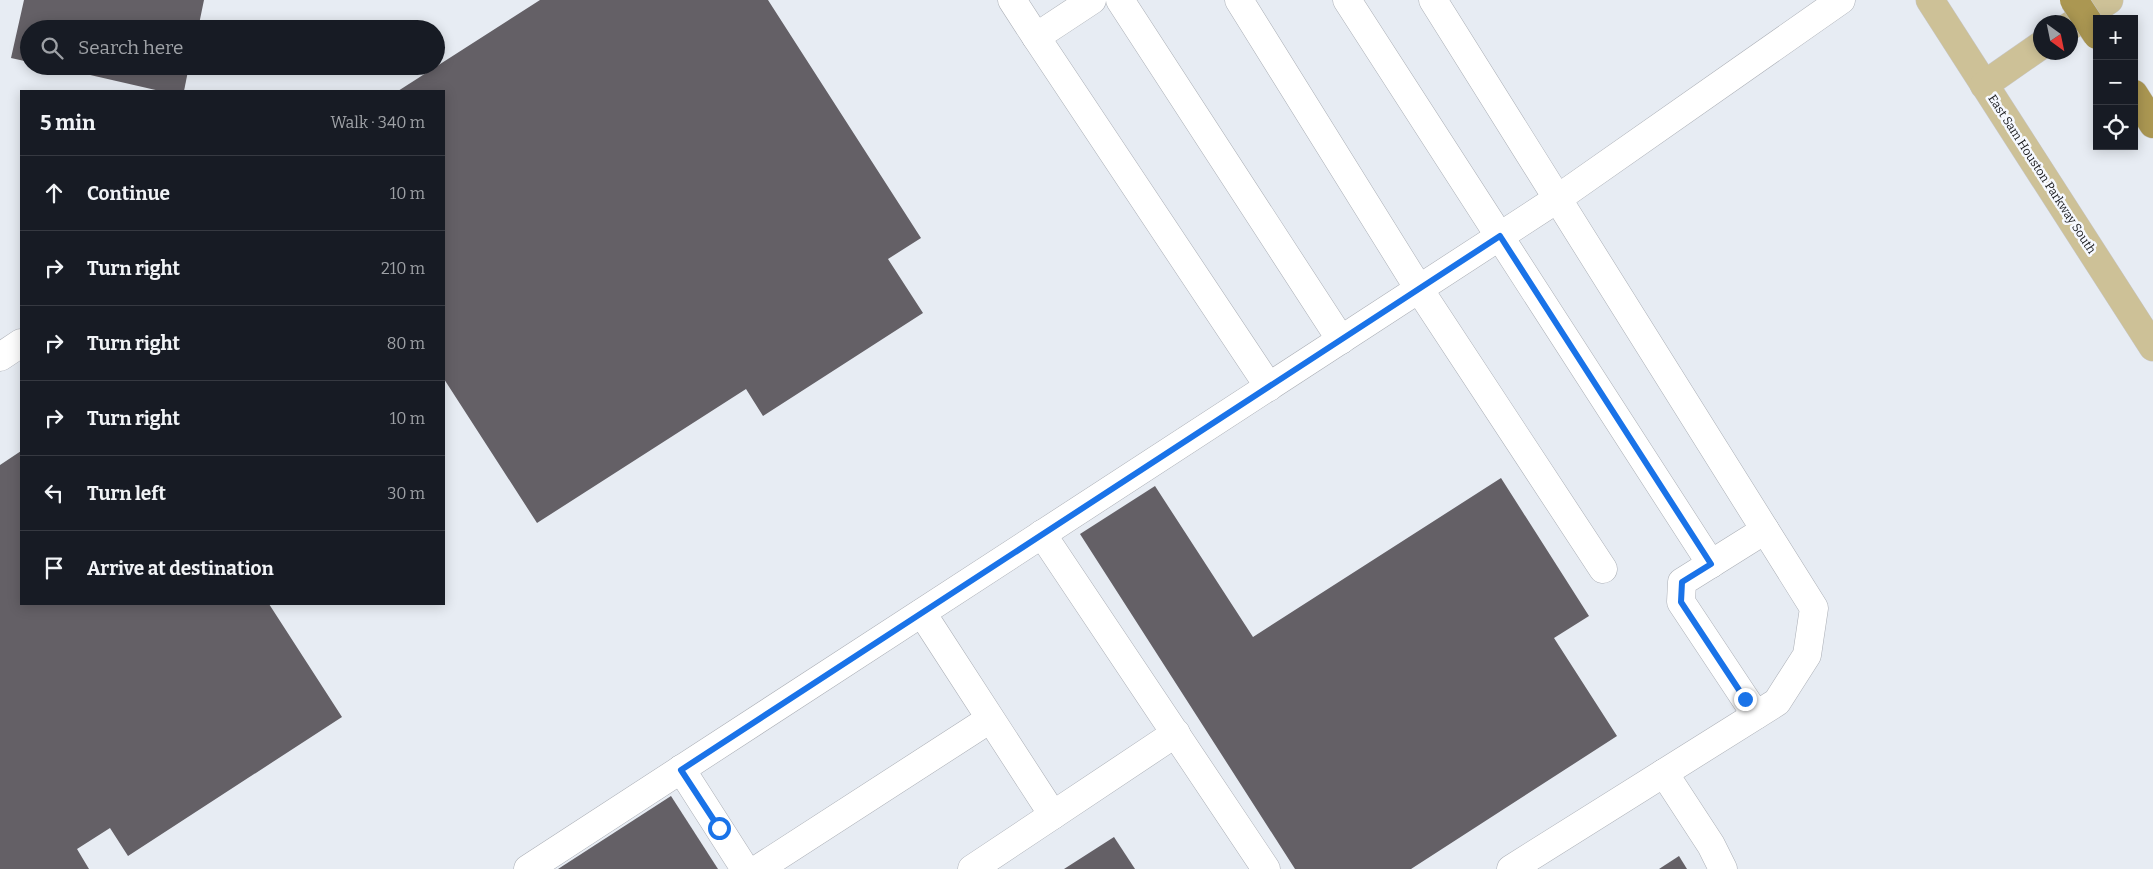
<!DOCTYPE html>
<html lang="en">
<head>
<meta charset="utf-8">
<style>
  :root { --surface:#171b24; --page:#242831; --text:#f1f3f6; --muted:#9ea1a6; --line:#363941 }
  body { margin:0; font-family:Bitter,serif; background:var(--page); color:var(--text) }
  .controls { position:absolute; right:15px; top:15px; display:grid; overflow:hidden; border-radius:0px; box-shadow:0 2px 12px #0003 }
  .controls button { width:45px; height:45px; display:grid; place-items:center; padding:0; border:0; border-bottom:1px solid var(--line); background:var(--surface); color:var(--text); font:25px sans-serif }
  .compass { position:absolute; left:2033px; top:15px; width:45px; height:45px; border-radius:50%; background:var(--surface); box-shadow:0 2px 12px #0003; rotate:147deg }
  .stop { position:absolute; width:15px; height:15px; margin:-11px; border:4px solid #1a73e8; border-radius:50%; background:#fff }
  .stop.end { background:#1a73e8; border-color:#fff; box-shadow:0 1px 5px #0008 }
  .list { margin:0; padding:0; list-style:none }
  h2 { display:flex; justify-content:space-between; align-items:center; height:65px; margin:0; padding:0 20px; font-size:21px }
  h2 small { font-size:16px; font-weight:400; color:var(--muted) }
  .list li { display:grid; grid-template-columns:32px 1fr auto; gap:15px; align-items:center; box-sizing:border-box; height:75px; padding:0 20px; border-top:1px solid var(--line) }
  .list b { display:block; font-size:19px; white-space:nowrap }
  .list em { font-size:16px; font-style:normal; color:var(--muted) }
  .icon { flex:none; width:28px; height:28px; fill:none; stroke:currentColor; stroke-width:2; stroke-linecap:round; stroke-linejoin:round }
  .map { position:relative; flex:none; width:2153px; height:869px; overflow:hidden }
  .search { position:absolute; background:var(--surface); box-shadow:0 2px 12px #0003; left:20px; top:20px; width:425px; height:55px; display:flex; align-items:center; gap:12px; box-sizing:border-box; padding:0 18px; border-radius:28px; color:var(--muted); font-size:19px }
  .panel { position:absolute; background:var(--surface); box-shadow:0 2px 12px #0003; left:20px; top:90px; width:425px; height:515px; border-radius:0px }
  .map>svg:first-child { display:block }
  .building { fill:#646066 }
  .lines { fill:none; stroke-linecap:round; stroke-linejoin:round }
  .minor-casing { stroke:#abafb6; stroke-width:29 }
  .major-casing { stroke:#c7c7c8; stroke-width:29 }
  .highway-casing { stroke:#c7c7c8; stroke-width:29 }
  .minor { stroke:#fff; stroke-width:28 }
  .major { stroke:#cdc197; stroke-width:28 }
  .highway { stroke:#ab9752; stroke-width:28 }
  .highway-bridge-casing { stroke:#c7c7c8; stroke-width:29; stroke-linecap:butt }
  .highway-bridge { stroke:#ab9752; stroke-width:28 }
  .route { stroke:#1a73e8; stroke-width:6 }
  .labels { text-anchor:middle; stroke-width:5; stroke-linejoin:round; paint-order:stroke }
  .street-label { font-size:12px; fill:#16171a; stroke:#f6f9ff }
</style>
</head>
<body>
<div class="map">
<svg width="2153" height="869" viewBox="0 0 2153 869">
  <rect width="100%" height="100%" fill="#e7ecf3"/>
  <g class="building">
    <polygon points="24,0 204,0 198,29 29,29 29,62 11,58"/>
    <polygon points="540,0 768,0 921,238 888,259 923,313 763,416 746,389 537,523 444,379 444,91 398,91"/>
    <polygon points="51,66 189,66 184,91 160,91"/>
    <polygon points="21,451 21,604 269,604 342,717 128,856 110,828 77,849 89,869 0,869 0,465"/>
    <polygon points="1501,478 1589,616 1554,638 1617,736 1411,869 1295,869 1080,534 1155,486 1253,637"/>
    <polygon points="671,796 718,869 558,869"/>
    <polygon points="1114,837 1135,869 1064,869"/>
    <polygon points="1679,856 1687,869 1659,869"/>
  </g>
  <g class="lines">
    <defs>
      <g id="minor">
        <polyline points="1012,0 1036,37"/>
        <polyline points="1092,0 1036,37 1269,387"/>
        <polyline points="1120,0 1341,340"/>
        <polyline points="1239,0 1419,289 1603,569"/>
        <polyline points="1347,0 1711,564"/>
        <polyline points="1433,0 1814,608 1807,655 1777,702 1511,869"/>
        <polyline points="0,357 21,343"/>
        <polyline points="1042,534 1266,869"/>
        <polyline points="922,613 1053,815 972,869"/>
        <polyline points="1756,715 1681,602 1682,582 1765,530"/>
        <polyline points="681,769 745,869"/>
        <polyline points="1664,773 1711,845 1723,869"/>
        <polyline points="1053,815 1176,733"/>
        <polyline points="528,869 1557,199 1841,0"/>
        <polyline points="758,869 990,719"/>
      </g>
      <g id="major">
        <polyline points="1930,0 2153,347"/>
        <polyline points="2070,26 2109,0"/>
        <polyline points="1984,85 2040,46"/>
      </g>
      <polyline id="highway" points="2134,94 2153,124"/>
    </defs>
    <use href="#minor" class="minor-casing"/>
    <use href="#major" class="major-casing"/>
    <use href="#highway" class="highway-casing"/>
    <use href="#minor" class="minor"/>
    <use href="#major" class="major"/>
    <use href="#highway" class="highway"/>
    <defs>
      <polyline id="highway-bridge" points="2074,0 2097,35"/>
    </defs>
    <use href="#highway-bridge" class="highway-bridge-casing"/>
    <use href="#highway-bridge" class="highway-bridge"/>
  </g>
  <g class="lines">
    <polyline class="route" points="719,828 681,770 1500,236 1711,564 1682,582 1681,602 1745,699"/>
  </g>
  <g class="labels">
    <g class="street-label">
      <text transform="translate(2042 174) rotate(57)" y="4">East Sam Houston Parkway South</text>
    </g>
  </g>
</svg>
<div class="controls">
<button>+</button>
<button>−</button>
<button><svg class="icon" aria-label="locate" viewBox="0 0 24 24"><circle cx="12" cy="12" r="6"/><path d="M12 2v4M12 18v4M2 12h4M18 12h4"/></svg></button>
</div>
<svg class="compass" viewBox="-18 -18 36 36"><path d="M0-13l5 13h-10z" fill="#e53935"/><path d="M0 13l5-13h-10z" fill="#9ea1a6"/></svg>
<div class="stop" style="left:719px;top:828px"></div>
<div class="stop end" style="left:1745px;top:699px"></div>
<div class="search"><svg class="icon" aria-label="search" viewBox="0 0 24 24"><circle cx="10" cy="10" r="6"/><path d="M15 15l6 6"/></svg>Search here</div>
<section class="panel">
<h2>5 min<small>Walk · 340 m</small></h2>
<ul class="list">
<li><svg class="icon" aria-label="ahead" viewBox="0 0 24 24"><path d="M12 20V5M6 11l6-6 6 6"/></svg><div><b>Continue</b></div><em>10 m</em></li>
<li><svg class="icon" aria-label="right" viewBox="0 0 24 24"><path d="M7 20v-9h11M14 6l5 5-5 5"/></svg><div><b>Turn right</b></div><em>210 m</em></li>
<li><svg class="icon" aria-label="right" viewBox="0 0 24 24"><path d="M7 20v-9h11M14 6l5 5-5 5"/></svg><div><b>Turn right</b></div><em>80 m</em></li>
<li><svg class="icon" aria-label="right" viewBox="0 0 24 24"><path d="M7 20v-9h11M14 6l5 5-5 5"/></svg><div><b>Turn right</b></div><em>10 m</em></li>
<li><svg class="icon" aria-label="left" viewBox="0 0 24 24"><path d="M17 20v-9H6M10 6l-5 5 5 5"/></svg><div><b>Turn left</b></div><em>30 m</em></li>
<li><svg class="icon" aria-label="arrive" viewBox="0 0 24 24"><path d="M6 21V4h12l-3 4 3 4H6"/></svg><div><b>Arrive at destination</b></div></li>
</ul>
</section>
</div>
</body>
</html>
